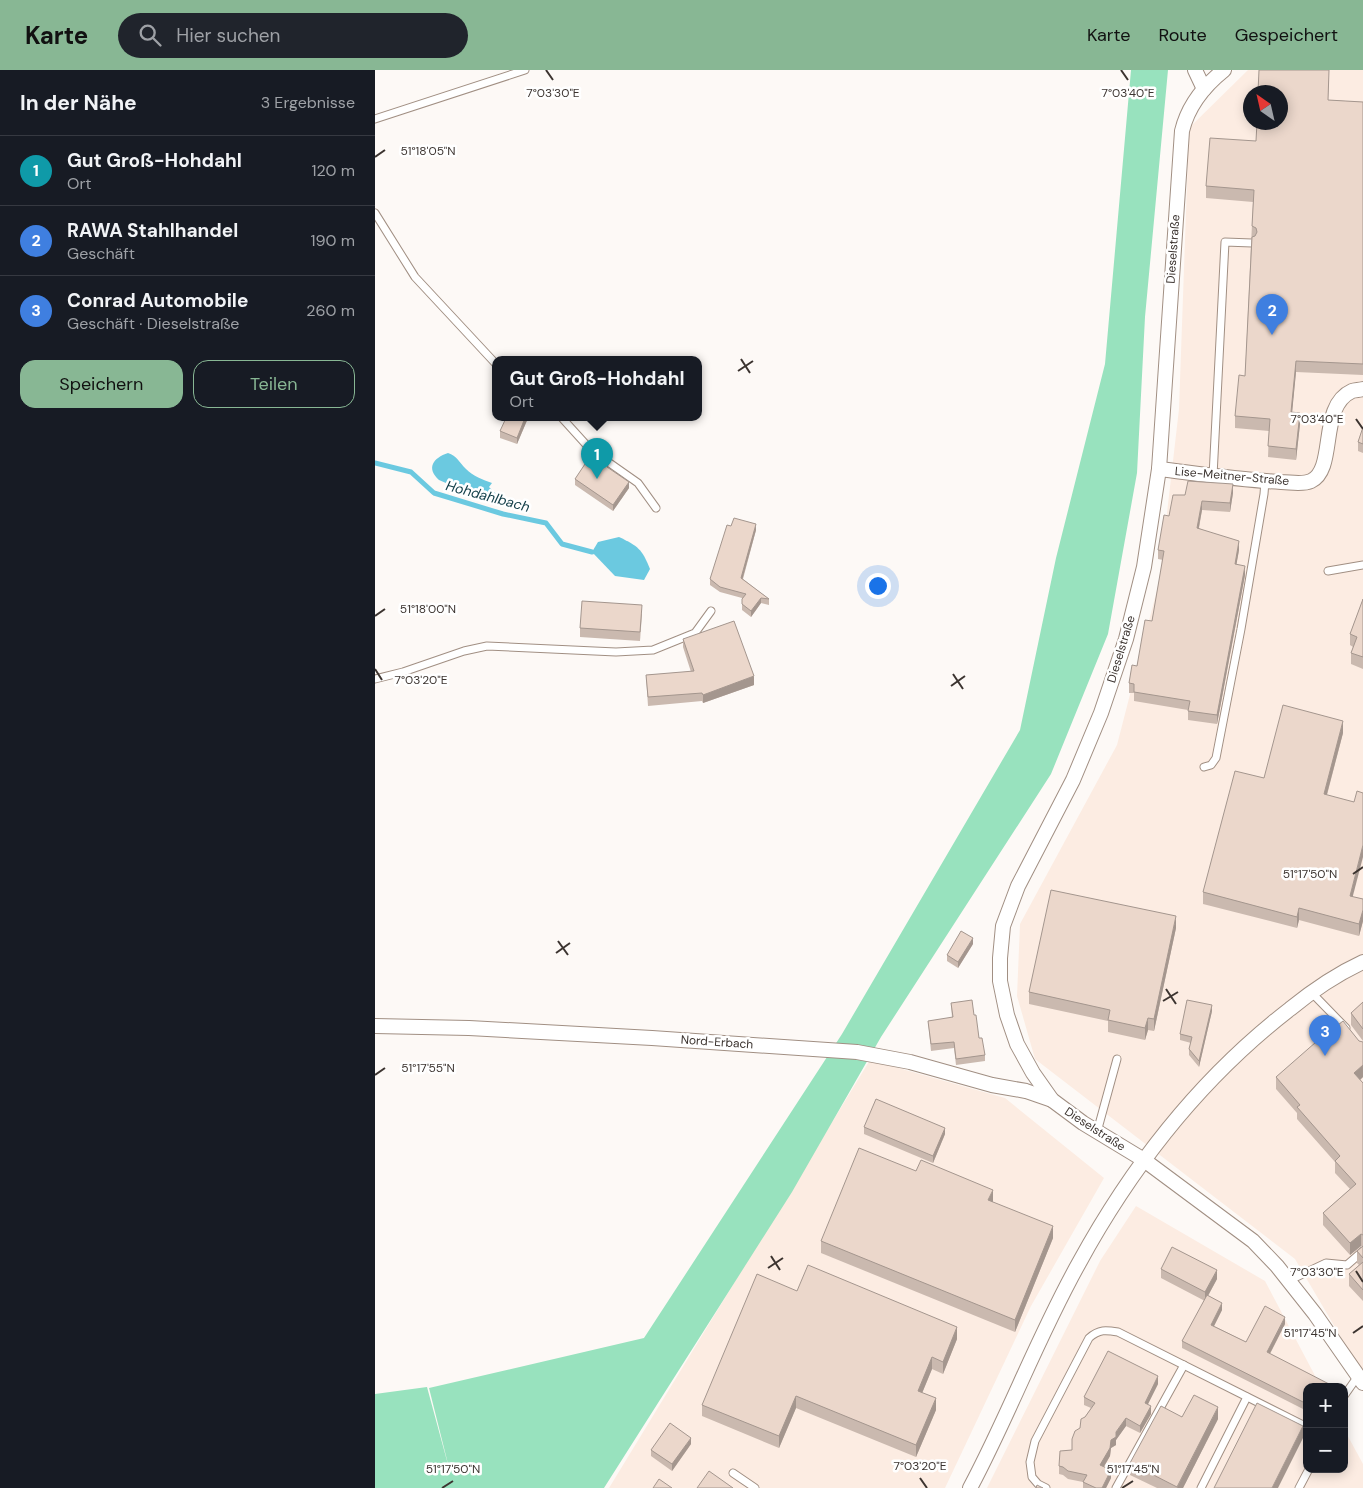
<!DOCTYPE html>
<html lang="de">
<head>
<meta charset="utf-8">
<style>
  :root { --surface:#171b24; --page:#20242c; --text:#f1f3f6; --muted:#9ea1a6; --line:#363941; --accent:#88b794 }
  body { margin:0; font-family:"DM Sans",sans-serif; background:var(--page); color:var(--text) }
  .controls { position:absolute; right:15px; bottom:15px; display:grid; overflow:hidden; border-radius:10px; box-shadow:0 2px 12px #0003 }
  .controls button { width:45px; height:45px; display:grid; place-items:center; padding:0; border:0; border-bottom:1px solid var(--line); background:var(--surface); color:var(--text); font:25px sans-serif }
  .compass { position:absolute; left:868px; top:15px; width:45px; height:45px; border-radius:50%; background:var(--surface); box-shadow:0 2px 12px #0003; rotate:326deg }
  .you { position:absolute; left:502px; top:515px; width:18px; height:18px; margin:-12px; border:4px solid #fff; border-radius:50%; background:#1a73e8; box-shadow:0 0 0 8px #1a73e833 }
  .badge { display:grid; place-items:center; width:32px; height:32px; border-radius:50%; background:var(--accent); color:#fff; font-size:16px; font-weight:700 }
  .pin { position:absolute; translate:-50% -41px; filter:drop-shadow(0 1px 2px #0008) }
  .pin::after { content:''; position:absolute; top:26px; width:18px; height:15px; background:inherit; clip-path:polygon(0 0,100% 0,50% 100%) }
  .popup { position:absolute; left:117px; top:286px; width:210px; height:65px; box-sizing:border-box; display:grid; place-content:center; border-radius:10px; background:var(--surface); filter:drop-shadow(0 1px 4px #0005); font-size:16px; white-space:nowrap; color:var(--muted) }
  .popup b { font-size:19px; color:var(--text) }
  .popup::after { content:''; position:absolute; left:50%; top:100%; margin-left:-10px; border:10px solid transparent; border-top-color:var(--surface) }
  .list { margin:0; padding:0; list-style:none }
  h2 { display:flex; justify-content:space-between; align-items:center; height:65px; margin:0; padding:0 20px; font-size:21px }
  h2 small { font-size:16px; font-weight:400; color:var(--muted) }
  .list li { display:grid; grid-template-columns:32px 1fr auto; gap:15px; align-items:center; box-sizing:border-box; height:70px; padding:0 20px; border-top:1px solid var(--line) }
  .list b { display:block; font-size:19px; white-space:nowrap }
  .list p { margin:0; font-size:16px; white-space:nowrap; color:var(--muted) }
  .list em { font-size:16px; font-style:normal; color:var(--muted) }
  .actions { display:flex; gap:10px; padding:15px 20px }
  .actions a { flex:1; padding:11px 0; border:1px solid var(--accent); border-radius:15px; text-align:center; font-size:18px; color:var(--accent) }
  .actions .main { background:var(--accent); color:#111 }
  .icon { flex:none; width:28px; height:28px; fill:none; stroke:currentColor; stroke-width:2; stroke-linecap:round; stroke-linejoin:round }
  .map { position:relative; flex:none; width:988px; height:1418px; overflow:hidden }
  header { display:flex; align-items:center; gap:30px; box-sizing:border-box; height:70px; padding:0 25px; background:var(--accent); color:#111 }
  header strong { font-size:24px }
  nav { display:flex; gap:28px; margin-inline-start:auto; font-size:18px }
  .search { width:350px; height:45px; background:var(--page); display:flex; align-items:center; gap:12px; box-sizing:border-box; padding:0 18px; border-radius:28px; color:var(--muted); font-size:19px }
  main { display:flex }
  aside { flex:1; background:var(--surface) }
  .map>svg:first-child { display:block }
  .built { fill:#fcece2; fill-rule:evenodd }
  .green { fill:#98e2be }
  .water { fill:#6bc9e0 }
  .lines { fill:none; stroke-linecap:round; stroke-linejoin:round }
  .stream { stroke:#6bc9e0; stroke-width:5 }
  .service-casing { stroke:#a18f83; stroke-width:9 }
  .minor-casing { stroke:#a18f83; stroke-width:16 }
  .service { stroke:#fff; stroke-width:7 }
  .minor { stroke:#fff; stroke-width:14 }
  .wall { fill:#cab9af }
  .shaded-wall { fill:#a4968e }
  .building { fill:#ebd7cb; stroke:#a4968e }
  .ticks { fill:none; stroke:#3c3430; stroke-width:2 }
  .labels { text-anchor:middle; stroke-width:5; stroke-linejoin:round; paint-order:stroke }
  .street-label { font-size:12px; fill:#3c3430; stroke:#fff }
  .water-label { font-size:14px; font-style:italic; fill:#113d47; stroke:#fff }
  .ticks-label { font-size:12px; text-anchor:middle; fill:#3c3430; stroke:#fff; stroke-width:5; stroke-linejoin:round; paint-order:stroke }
</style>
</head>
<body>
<header>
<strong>Karte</strong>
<div class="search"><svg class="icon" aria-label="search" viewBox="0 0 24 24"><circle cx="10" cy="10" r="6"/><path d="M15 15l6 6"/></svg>Hier suchen</div>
<nav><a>Karte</a><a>Route</a><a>Gespeichert</a></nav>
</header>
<main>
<aside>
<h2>In der Nähe<small>3 Ergebnisse</small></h2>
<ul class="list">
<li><span class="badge" style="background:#0f9aa8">1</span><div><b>Gut Groß-Hohdahl</b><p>Ort</p></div><em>120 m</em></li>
<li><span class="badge" style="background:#3f7fe0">2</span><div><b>RAWA Stahlhandel</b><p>Geschäft</p></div><em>190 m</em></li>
<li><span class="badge" style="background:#3f7fe0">3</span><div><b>Conrad Automobile</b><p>Geschäft · Dieselstraße</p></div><em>260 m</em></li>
</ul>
<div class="actions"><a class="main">Speichern</a><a>Teilen</a></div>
</aside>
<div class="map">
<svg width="988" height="1418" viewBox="0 0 988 1418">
  <rect width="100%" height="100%" fill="#fdf9f6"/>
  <g class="built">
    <path d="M873,0H988V1305L920,1189L660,989L642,926L645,854L742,675L784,512L804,339L814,58ZM876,22H906V52H876Z"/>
    <polygon points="495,990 630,1028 729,1108 656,1236 570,1418 234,1418"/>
    <polygon points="761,1136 890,1211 946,1317 932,1317 932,1399 969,1399 969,1359 988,1394 988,1418 612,1418 725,1191"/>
  </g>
  <polygon class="green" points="756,0 793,0 770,247 762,403 733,564 676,704 506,967 417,1122 229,1418 0,1418 0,1324 52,1317 75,1402 54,1318 269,1268 467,964 645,660 681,488 730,294"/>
  <g class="water">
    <path d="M73,383C82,386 84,392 91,399C98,406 108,410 117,413L114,417L123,426H128L129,430L124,436L64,410C51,398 58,388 73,383Z"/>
    <path d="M244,467C263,476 267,479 275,499L269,510L240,506L217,482L223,472Z"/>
  </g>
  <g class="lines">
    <polyline class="stream" points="0,393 36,402 59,423 128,444 171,453 187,474 217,482"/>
    <defs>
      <g id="service">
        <polyline points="0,49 150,0"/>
        <polyline points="0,143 40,207 121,294"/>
        <polyline points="187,348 216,380 263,413 281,438"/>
        <polyline points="838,406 850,172 877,173"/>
        <polyline points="953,501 988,495"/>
        <polyline points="0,609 28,602 89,581 112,576 241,582 278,580 320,563 336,541"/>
        <polyline points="829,697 836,695 841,688 866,559 889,424 890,411"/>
        <polyline points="936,922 971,958"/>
        <polyline points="722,1062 742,989"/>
        <polyline points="913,1211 951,1193 972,1195 988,1181"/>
        <polyline points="969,1326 983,1306"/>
        <polyline points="358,1403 380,1418"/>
        <path d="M671,1418L663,1414L657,1407L655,1392L660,1371L714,1268C724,1259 731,1260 743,1262L932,1357"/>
        <polyline points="741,1418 809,1295"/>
        <polyline points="826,1418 872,1327"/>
        <polyline points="924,1418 934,1399"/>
      </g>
      <g id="minor">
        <polyline points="820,0 829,19"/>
        <path d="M849,0C829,16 813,36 807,61L784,399L769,497L751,569L726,643L698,710L643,816L628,856L625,888V911L632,945L642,974L658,1003L677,1030L708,1053L769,1090L878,1171L902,1196L940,1244L988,1313"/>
        <path d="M784,399C825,404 865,410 906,412C915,412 927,415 936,411C962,399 943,336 977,321C980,320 985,320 988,319"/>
        <polyline points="0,956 94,958 277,968 482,982 535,992 617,1015 651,1021 677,1030"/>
        <path d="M595,1418C634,1345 663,1266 704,1193C757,1096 827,1007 915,939C937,921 962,904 988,892"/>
      </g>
    </defs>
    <use href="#service" class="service-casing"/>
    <use href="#minor" class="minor-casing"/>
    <use href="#service" class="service"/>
    <use href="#minor" class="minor"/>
  </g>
  <g class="wall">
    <polygon points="954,10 953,30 988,32 988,305 921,302 917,342 925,354 921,390 893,387 894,361 860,358 860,346 870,306 878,132 831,128 831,116 881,71"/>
    <polygon points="153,348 142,374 125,368 125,361"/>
    <polygon points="988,357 988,383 983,381 983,372"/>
    <polygon points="234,399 254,418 238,441 200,415 200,409"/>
    <polygon points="858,423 855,442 827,440 824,458 864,480 861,495 870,505 842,654 813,650 813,640 759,631 759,623 754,623 754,613 762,596 777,551 788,490 783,489 783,480 794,446 810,425"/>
    <polygon points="356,456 381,460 368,509 394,529 394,535 386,533 376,547 367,540 367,528 345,522 335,515 335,509"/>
    <polygon points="988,529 988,599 976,594 976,583 978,577 975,575 975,564"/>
    <polygon points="267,544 265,571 205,567 205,558"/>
    <polygon points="308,569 379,615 328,633 327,631 273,636 271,605 316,602 308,577"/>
    <polygon points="968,663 952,725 978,827 988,829 988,851 984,866 924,850 922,858 828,834 828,822 889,708"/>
    <polygon points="801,858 779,961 773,960 770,970 733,962 733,951 654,934 654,922"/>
    <polygon points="598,874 583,898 572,891 572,885"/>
    <polygon points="988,932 988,971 976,955 976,943"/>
    <polygon points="576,933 599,945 604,968 610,985 610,991 581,995 579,978 556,981 553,951 577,948"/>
    <polygon points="837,941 824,997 814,985 814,979 816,973 805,970 805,964"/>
    <polygon points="958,959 984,971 988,1007 985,1010 988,1013 988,1231 974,1216 974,1204 984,1195 982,1193 982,1181 988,1176 986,1176 975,1185 948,1155 948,1143 975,1119 960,1103 960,1092 922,1049 922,1043 901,1019 901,1007"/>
    <polygon points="489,1057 570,1064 558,1093 489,1064"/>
    <polygon points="618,1132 678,1168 640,1262 446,1183 446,1171"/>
    <polygon points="786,1199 842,1209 833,1226 847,1240 839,1256 871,1272 910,1254 895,1284 954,1317 932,1317 932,1341 807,1278 807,1271 830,1231 786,1208"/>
    <polygon points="422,1221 582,1269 568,1304 557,1299 547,1323 561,1340 541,1387 421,1338 404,1378 327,1346 327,1335"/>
    <polygon points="783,1314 773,1334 776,1344 765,1363 751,1356 741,1370 741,1375 736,1378 735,1386 729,1397 736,1408 731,1418 708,1418 708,1412 693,1409 688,1405 684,1404 684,1396 697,1380 710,1347 716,1338 709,1335 709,1327"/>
    <polygon points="807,1347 843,1349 808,1418 782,1418 755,1405 755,1393"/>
    <polygon points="316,1374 297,1401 276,1386 276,1380"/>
  </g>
  <g class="shaded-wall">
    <polygon points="921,291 921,302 916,354 916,342"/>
    <polygon points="925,343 925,354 921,390 921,379"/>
    <polygon points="150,348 153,348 142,374 142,368"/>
    <polygon points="254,412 254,418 238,441 238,435"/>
    <polygon points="858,414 858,423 855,442 855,433"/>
    <polygon points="827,431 827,440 822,467 822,458"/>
    <polygon points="381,454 381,460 366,514 366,508"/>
    <polygon points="864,471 864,480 860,503 860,494"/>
    <polygon points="870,496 870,505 842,654 842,645"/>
    <polygon points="386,528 386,533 376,547 376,541"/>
    <polygon points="379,606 379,615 328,633 328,625"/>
    <polygon points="968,651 968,663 949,735 949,724"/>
    <polygon points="988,775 988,787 975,837 975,826"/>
    <polygon points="924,838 924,850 922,858 922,847"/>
    <polygon points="988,840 988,851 984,866 984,854"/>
    <polygon points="801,846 801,858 779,961 779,949"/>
    <polygon points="598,868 598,874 583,898 583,892"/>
    <polygon points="837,935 837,941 824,997 824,991"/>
    <polygon points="773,948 773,960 770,970 770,958"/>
    <polygon points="988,995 988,1007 979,1015 979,1003"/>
    <polygon points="570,1058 570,1064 558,1093 558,1086"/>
    <polygon points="618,1120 618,1132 613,1142 613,1130"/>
    <polygon points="678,1156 678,1168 640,1262 640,1250"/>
    <polygon points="986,1164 986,1176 975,1185 975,1173"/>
    <polygon points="842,1200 842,1209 830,1231 830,1222"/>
    <polygon points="847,1233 847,1240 836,1262 836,1255"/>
    <polygon points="910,1247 910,1254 892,1289 892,1282"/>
    <polygon points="582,1257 582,1269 568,1304 568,1292"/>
    <polygon points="557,1287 557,1299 543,1333 543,1321"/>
    <polygon points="783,1306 783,1314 770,1340 770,1333"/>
    <polygon points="421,1326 421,1338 404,1378 404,1366"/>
    <polygon points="561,1328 561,1340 541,1387 541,1375"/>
    <polygon points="776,1336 776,1344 765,1363 765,1356"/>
    <polygon points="843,1337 843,1349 808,1418 802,1418"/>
    <polygon points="751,1348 751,1356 741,1370 741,1375 736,1378 735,1386 725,1403 725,1395 736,1370"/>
    <polygon points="928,1356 928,1368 903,1418 897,1418"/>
    <polygon points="316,1368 316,1374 297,1401 297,1394"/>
    <polygon points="736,1400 736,1408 731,1418 727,1418"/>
  </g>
  <g class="building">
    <polygon points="884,0 954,0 953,30 988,32 988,294 921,291 916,342 925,343 921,379 893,376 895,349 860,346 864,305 870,306 877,167 880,166 882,162 881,158 877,156 879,120 831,116 835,68 881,71 882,52 906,52 906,22 883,22"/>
    <polygon points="131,348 150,348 142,368 125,361"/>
    <polygon points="988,357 988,374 983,372"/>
    <polygon points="218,382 234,393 232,397 254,412 238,435 200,409"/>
    <polygon points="813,411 858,414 855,433 827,431 822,458 864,471 860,494 870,496 842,645 813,641 815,631 759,622 759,614 754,613 757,595 762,596 770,550 777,551 789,481 783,480 789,445 794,446 798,425 810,425"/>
    <polygon points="359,448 381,454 366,508 394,529 386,528 376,541 367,534 367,529 371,524 345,517 335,509 352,455 356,456"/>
    <polygon points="988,529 988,587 976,583 982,567 975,564"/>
    <polygon points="207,531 267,535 265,562 205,558"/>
    <polygon points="359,551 379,606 328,625 327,623 273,627 271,605 319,601 308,569"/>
    <polygon points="908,635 968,651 949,724 979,732 982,721 988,723 988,775 975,826 988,829 988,840 984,854 924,838 922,847 828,822 860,701 889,708"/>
    <polygon points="676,820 801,846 779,949 773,948 770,958 733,950 735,940 654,922"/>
    <polygon points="586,861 598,868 583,892 572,885"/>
    <polygon points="597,930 599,945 601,945 604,968 607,968 610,985 581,989 579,972 556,974 553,951 578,947 576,933"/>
    <polygon points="812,930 837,935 824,991 814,979 817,967 805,964"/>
    <polygon points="988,932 988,959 976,943"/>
    <polygon points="968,951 984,971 988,972 988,995 979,1003 988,1013 988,1165 986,1164 975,1173 948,1143 981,1114 960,1091 965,1086 922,1037 925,1035 901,1007 957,958 958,959"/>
    <polygon points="501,1029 570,1058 558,1086 489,1057"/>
    <polygon points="484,1078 541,1101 546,1090 618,1120 613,1130 678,1156 640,1250 446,1171"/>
    <polygon points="988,1176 988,1188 982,1181"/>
    <polygon points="797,1177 842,1200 830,1222 786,1199"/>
    <polygon points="988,1192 988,1220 974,1204"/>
    <polygon points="433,1195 582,1257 568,1292 557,1287 543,1321 561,1328 541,1375 421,1326 404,1366 327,1335 382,1204 422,1221"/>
    <polygon points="832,1225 847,1233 836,1255 871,1272 890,1236 910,1247 892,1282 954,1314 953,1317 932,1317 932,1334 807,1271"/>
    <polygon points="733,1281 783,1306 770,1333 776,1336 765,1356 751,1348 741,1362 741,1367 736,1370 735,1378 725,1395 736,1400 727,1418 721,1418 708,1412 712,1405 693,1401 688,1397 684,1396 685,1381 697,1380 697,1369 700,1361 705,1358 706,1349 710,1347 720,1333 709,1327"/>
    <polygon points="819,1325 843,1337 802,1417 755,1393 786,1336 807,1347"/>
    <polygon points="882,1333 928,1356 897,1418 839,1418"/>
    <polygon points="295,1353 316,1368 297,1394 276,1380"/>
    <polygon points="334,1401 358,1418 322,1418"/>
    <polygon points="284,1409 297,1418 278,1418"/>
    <polygon points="662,1415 668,1418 661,1418"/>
  </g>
  <path class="ticks" d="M171,0L178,10M746,0L753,10M0,87L10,80M366,289L375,303M363,301L378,291M981,349L988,359M0,546L10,539M0,599L7,610M578,604L588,619M576,616L590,606M978,804L988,797M183,871L193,885M181,883L195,873M791,919L801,934M788,931L803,922M0,1005L10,998M396,1186L405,1200M393,1198L408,1188M981,1201L988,1212M978,1263L988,1256M545,1408L552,1418M67,1418L78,1411M747,1418L758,1411"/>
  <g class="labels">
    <g class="street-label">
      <text transform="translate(798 179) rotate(-86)" y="4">Dieselstraße</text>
      <text transform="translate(857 406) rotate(5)" y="4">Lise-Meitner-Straße</text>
      <text transform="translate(746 579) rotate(-73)" y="4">Dieselstraße</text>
      <text transform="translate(342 972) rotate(4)" y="4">Nord-Erbach</text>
      <text transform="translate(720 1059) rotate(33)" y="4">Dieselstraße</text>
    </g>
    <g class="water-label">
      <text transform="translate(113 426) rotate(15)" y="5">Hohdahlbach</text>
    </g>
  </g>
  <g class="ticks-label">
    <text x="178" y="27">7°03'30"E</text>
    <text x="753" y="27">7°03'40"E</text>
    <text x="53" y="85">51°18'05"N</text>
    <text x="942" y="353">7°03'40"E</text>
    <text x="53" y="543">51°18'00"N</text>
    <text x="46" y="614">7°03'20"E</text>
    <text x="935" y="808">51°17'50"N</text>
    <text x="53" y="1002">51°17'55"N</text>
    <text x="942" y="1206">7°03'30"E</text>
    <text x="935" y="1267">51°17'45"N</text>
    <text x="545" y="1400">7°03'20"E</text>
    <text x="78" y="1403">51°17'50"N</text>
    <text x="758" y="1403">51°17'45"N</text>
  </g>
</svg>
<div class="controls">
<button>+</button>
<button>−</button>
</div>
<svg class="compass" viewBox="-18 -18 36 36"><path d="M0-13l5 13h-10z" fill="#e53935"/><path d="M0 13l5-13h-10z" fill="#9ea1a6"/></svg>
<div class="you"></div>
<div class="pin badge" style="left:222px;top:409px;background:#0f9aa8">1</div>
<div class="popup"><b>Gut Groß-Hohdahl</b>Ort</div>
<div class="pin badge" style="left:897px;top:265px;background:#3f7fe0">2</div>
<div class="pin badge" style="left:950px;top:986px;background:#3f7fe0">3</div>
</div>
</main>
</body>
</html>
